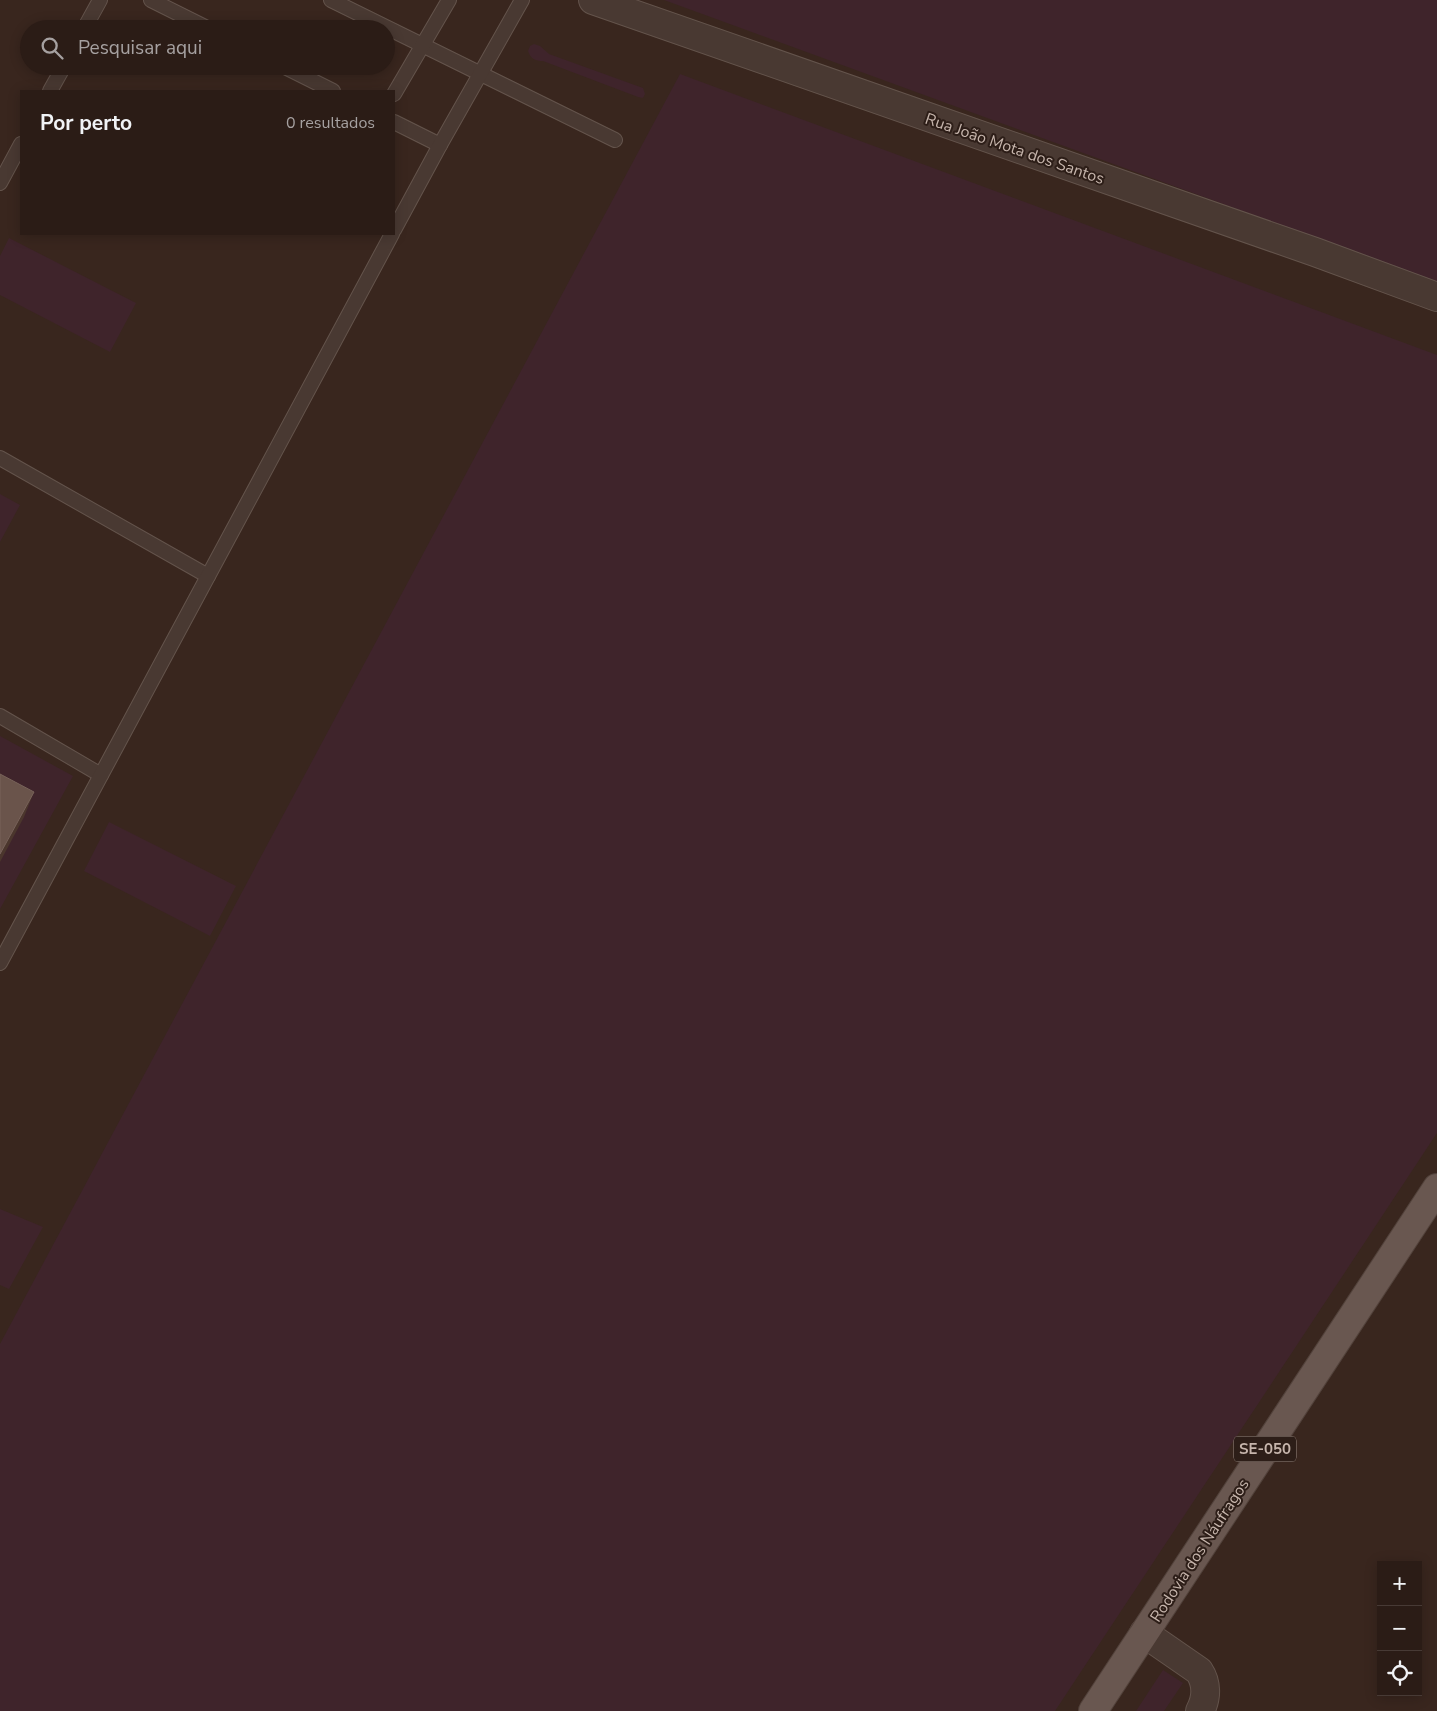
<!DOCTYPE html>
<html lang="pt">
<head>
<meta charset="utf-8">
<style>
  :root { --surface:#2b1c16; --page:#372923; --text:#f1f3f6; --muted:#a6a1a1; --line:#473a35 }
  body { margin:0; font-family:"Nunito Sans",sans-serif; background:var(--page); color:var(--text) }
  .controls { position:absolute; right:15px; bottom:15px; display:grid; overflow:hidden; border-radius:0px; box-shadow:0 2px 12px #0003 }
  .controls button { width:45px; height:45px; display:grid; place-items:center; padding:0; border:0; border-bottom:1px solid var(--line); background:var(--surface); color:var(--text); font:25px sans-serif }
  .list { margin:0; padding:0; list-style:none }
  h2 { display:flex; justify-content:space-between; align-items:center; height:65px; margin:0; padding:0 20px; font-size:21px }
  h2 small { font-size:16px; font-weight:400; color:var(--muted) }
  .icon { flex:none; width:28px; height:28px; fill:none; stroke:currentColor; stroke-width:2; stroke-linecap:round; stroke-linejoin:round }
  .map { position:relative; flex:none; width:1437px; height:1711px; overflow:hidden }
  .search { position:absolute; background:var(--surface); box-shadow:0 2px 12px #0003; left:20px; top:20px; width:375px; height:55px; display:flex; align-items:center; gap:12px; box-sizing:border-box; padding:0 18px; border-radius:28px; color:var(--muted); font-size:19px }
  .panel { position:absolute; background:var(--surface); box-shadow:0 2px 12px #0003; left:20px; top:90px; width:375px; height:145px; border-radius:0px }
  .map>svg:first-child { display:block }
  .green { fill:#3f242b }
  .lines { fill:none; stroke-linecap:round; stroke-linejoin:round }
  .service-casing { stroke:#64544c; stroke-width:16 }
  .minor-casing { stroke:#64544c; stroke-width:30 }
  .primary-casing { stroke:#52423b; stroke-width:30 }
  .service { stroke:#493932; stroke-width:14 }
  .minor { stroke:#493932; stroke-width:28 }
  .primary { stroke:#695750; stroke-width:28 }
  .shaded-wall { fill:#4b362d }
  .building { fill:#6a544b; stroke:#78635a }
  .labels { text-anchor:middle; stroke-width:4; stroke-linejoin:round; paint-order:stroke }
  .shield { fill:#2d1e18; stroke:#988880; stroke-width:1 }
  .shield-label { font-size:15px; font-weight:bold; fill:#c6b5ac }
  .street-label { font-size:16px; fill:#c6b5ac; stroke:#2d1e18 }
</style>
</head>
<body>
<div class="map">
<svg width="1437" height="1711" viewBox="0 0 1437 1711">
  <rect width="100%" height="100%" fill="#39261e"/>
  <g class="green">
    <polygon points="664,0 1437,0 1437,282"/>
    <path d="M534,44L540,46L549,54L643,88L645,94L643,98L638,97L543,61C535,61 531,59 528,51L530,46Z"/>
    <polygon points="680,74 1437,355 1437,1133 1055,1711 0,1711 0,1344"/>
    <polygon points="9,238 136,303 110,352 0,295 0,256"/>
    <polygon points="0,494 20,505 0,542"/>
    <polygon points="0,736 73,776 0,909"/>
    <polygon points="109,822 236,886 210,936 84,871"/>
    <polygon points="0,1209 43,1227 9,1289 0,1285"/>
    <polygon points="1163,1670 1183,1683 1164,1711 1136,1711"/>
  </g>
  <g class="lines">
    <defs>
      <g id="service">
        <polyline points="151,0 209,29"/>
        <polyline points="331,0 615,140"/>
        <polyline points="84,29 100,0"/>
        <polyline points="283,66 333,91"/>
        <polyline points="50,91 64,66"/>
        <polyline points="394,94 449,0"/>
        <polyline points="394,122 440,145"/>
        <polyline points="0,183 21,144"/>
        <polyline points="394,230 440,145 522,0"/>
        <polyline points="0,458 208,576"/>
        <polyline points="0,716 101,775"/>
        <polyline points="0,963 392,234"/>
      </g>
      <g id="minor">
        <polyline points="593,0 1315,252 1437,297"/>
        <path d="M1144,1633L1199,1671C1207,1683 1207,1698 1200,1711"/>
      </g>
      <polyline id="primary" points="1093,1711 1437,1188"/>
    </defs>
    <use href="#service" class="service-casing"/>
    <use href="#minor" class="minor-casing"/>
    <use href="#primary" class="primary-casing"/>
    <use href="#service" class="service"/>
    <use href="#minor" class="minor"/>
    <use href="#primary" class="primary"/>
  </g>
  <polygon class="shaded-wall" points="34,792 24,817 0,862 0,854"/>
  <polygon class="building" points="0,774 34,792 0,854"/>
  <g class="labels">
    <rect class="shield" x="1234" y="1436.5" width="62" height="25" rx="4"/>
    <g class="shield-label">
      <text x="1265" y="1454">SE-050</text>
    </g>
    <g class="street-label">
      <text transform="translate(1015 148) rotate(19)" y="6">Rua João Mota dos Santos</text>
      <text transform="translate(1199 1550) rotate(-57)" y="6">Rodovia dos Náufragos</text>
    </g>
  </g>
</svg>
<div class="controls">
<button>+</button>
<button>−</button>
<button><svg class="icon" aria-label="locate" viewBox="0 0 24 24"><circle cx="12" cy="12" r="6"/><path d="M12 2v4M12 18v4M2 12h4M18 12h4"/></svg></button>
</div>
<div class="search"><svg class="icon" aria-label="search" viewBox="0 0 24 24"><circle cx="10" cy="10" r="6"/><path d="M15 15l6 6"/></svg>Pesquisar aqui</div>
<section class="panel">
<h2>Por perto<small>0 resultados</small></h2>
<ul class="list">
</ul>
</section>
</div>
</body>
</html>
